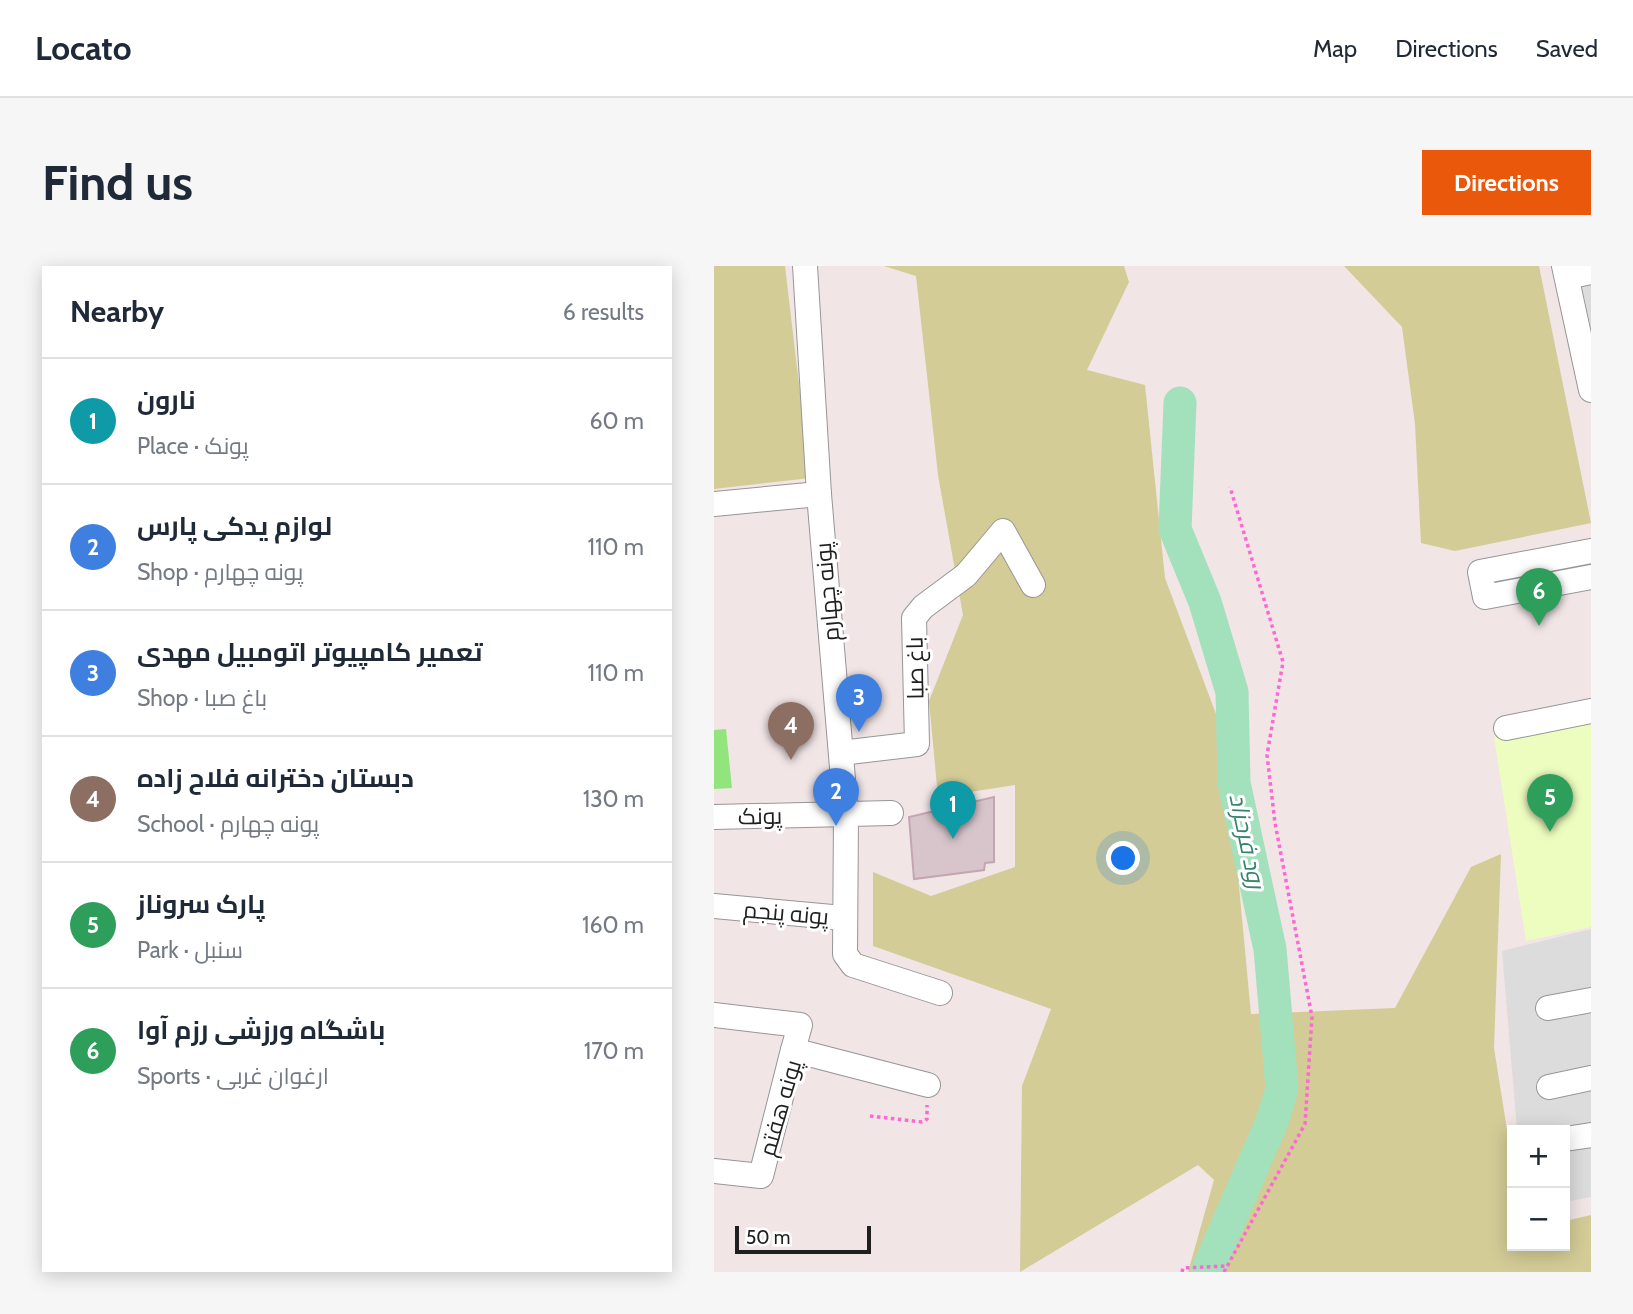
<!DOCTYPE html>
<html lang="en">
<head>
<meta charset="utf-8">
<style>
  :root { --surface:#fff; --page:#f6f6f7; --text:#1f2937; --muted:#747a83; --line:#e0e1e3; --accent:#ea580c }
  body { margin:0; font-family:Cabin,Cairo,sans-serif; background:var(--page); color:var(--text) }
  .controls { position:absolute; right:21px; bottom:21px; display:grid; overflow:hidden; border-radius:0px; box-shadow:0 4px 18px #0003 }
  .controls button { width:63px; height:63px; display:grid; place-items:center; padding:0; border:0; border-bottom:2px solid var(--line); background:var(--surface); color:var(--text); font:35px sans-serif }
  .scale { position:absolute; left:21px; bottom:18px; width:136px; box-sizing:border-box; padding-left:7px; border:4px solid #1f1f1f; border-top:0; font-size:19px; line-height:24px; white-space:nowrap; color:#1f1f1f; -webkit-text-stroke:5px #fff; paint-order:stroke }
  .you { position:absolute; left:410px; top:593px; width:24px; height:24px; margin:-18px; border:5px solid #fff; border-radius:50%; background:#1a73e8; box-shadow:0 0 0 10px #1a73e833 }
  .badge { display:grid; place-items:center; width:46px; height:46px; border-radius:50%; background:var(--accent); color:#fff; font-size:23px; font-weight:700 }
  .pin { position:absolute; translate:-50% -58px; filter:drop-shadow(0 2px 4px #0008) }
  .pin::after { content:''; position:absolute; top:37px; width:24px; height:21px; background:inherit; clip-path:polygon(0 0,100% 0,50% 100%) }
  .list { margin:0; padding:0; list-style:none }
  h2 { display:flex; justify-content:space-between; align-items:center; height:91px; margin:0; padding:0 28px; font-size:30px }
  h2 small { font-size:23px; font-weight:400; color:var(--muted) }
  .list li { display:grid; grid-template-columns:46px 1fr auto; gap:21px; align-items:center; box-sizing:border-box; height:126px; padding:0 28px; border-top:2px solid var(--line) }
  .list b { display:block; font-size:26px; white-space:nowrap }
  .list p { margin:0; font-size:23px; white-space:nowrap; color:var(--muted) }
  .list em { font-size:23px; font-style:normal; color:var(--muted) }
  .map { position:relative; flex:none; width:877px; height:1006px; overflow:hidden; border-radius:0px }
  header { display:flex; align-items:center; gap:42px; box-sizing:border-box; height:98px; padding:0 35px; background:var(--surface); border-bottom:2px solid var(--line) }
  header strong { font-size:33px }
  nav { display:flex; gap:38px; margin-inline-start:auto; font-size:24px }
  .intro { display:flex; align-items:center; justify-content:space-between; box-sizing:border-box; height:168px; padding:0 42px }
  h1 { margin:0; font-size:49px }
  .button { padding:18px 32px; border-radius:0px; background:var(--accent); color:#fff; font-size:24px; font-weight:700 }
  main { display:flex; gap:42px; padding:0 42px }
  aside { flex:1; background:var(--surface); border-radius:0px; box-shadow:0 4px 18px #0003 }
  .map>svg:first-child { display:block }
  .residential { fill:#dddcdd }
  .forest { fill:#d3cc97 }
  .park { fill:#edfdbf }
  .pitch { fill:#92e57d }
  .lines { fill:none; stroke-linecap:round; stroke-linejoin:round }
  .river { stroke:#a2e1bc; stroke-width:33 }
  .building { fill:#d8c5cc; stroke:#c3a6b1; stroke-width:2 }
  .minor-casing { stroke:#969696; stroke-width:26 }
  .path { stroke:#ff67d3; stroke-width:3.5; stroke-dasharray:3.5 3.5; stroke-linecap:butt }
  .minor { stroke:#fff; stroke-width:24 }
  .labels { text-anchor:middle; stroke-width:6; stroke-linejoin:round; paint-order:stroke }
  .street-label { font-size:23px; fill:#1f1f1f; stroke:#fff }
  .water-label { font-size:24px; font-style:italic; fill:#35846b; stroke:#fff }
</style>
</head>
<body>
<header>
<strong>Locato</strong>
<nav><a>Map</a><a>Directions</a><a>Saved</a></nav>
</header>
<div class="intro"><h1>Find us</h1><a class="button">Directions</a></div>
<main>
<aside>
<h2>Nearby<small>6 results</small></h2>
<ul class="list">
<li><span class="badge" style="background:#0f9aa8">1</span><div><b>نارون</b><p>Place · پونک</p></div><em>60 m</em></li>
<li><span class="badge" style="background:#3f7fe0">2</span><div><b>لوازم یدکی پارس</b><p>Shop · پونه چهارم</p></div><em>110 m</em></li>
<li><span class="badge" style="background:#3f7fe0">3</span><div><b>تعمیر کامپیوتر اتومبیل مهدی</b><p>Shop · باغ صبا</p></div><em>110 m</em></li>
<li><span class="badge" style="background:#8d6e63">4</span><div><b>دبستان دخترانه فلاح زاده</b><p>School · پونه چهارم</p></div><em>130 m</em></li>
<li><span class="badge" style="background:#2e9e5b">5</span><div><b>پارک سروناز</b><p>Park · سنبل</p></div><em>160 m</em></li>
<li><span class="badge" style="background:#2e9e5b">6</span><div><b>باشگاه ورزشی رزم آوا</b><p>Sports · ارغوان غربی</p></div><em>170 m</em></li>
</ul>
</aside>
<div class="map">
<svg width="877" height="1006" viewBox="0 0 877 1006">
  <rect width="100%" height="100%" fill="#f1e5e6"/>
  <g class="residential">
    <polygon points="862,0 877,0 877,64"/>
    <polygon points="877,663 877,931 851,936 851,864 803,864 788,685"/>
  </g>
  <g class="forest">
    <polygon points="0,0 71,0 96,212 0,223"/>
    <polygon points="170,0 410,0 415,16 373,104 431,119 451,312 511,472 537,748 681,742 757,601 787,588 780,782 798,895 798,980 851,980 851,955 877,949 877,1006 474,1006 500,914 484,899 306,1006 308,820 337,743 159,680 159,606 217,630 301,601 301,519 224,531 215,435 249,349 224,209 202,10"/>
    <polygon points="630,0 825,0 877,257 741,285 707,277 701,158 688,61"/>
  </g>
  <polygon class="park" points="877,453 877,661 812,675 780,471"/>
  <polygon class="pitch" points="12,463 18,522 0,523 0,464"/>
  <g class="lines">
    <polyline class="river" points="466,137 461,263 491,336 518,426 520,517 556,683 568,822 559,853 493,1006"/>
  </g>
  <polygon class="building" points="280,531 280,596 271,597 270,604 200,613 195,551"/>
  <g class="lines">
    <defs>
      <g id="minor">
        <polyline points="91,0 105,228 132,549 131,688 139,699 226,727"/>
        <polyline points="850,0 877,124"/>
        <polyline points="853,11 877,6"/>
        <polyline points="0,238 105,228"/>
        <polyline points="877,285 766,306 771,331 877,311"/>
        <polyline points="792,462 877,445"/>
        <polyline points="127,487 203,478 200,352 209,341 252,309 289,265 319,319"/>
        <polyline points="0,551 177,547"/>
        <polyline points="0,640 129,652"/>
        <polyline points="834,742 877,734"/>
        <polyline points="0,749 86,759 79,784"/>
        <polyline points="835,821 877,812"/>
        <polyline points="851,873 877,869"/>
        <polyline points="0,905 47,910 79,784 214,819"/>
      </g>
    </defs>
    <use href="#minor" class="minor-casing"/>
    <g class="path">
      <polyline points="156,850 208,856 213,853 213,839"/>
      <polyline points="468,1006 469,1002 512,1000"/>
      <polyline points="510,1006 591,858 598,751 561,557 553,489 569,396 516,221"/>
    </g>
    <use href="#minor" class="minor"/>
  </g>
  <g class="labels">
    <g class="street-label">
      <text transform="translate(113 326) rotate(-95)" y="8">پونه چهارم</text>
      <text transform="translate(201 402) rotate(-91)" y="8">باغ صبا</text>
      <text transform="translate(46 550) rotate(-1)" y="8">پونک</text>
      <text transform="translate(72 647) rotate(5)" y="8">پونه پنجم</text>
      <text transform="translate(66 842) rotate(-74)" y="8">پونه هفتم</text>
    </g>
    <g class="water-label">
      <text transform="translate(533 575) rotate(78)" y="8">رود فرحزاد</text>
    </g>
  </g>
</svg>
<div class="controls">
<button>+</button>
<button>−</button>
</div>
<div class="scale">50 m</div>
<div class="you"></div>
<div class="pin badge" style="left:239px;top:573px;background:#0f9aa8">1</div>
<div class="pin badge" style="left:122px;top:560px;background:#3f7fe0">2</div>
<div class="pin badge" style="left:145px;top:466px;background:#3f7fe0">3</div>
<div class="pin badge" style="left:77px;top:494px;background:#8d6e63">4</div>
<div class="pin badge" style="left:836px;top:566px;background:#2e9e5b">5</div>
<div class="pin badge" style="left:825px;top:360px;background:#2e9e5b">6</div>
</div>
</main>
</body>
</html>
